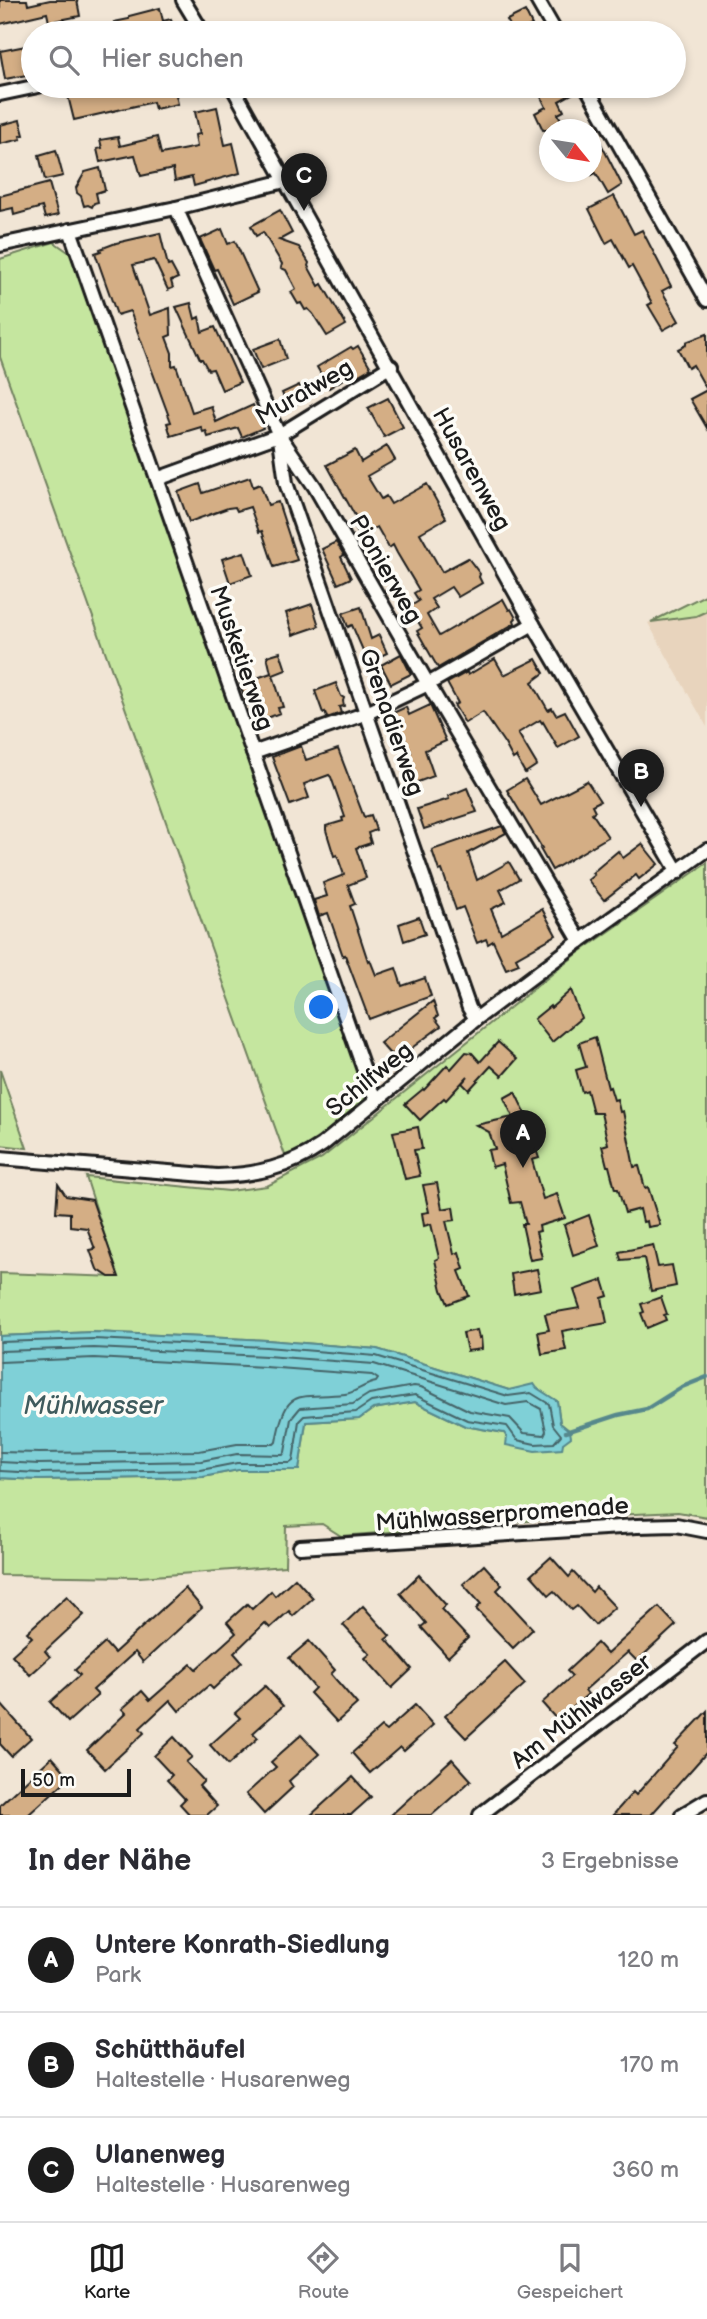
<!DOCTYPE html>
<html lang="de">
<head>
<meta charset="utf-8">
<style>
  :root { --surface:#fff; --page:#f7f7f7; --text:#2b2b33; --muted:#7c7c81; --line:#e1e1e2; --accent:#1c1c1c }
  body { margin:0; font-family:"Balsamiq Sans",sans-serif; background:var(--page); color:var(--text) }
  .compass { position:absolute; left:539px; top:119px; width:63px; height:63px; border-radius:50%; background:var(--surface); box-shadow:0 4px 10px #0003; rotate:120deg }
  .scale { position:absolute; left:21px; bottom:18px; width:110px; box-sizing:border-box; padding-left:7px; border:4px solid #1c1c1c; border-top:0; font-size:19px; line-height:24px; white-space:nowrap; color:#1c1c1c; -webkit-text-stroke:5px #fdfcf7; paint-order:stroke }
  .you { position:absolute; left:322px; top:1008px; width:24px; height:24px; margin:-18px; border:5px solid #fff; border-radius:50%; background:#1a73e8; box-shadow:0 0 0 10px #1a73e833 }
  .badge { display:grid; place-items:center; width:46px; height:46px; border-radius:50%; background:var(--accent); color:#fff; font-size:23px; font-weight:700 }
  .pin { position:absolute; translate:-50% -58px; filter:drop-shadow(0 2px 4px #0008) }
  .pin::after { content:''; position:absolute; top:37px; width:24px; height:21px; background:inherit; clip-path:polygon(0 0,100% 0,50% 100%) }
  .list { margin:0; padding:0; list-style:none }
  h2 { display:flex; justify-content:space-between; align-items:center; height:91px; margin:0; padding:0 28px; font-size:30px }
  h2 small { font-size:23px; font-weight:400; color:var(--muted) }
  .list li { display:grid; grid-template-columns:46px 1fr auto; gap:21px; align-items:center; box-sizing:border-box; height:105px; padding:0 28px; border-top:2px solid var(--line) }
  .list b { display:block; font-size:26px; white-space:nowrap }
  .list p { margin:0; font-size:23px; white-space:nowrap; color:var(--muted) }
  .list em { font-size:23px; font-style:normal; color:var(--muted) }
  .icon { flex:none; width:38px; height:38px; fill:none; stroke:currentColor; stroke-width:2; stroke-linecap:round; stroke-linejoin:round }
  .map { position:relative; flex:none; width:707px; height:1815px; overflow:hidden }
  .search { position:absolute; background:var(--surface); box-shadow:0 4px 10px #0003; left:21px; right:21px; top:21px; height:77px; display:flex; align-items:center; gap:18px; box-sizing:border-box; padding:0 24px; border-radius:38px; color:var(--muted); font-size:26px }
  .sheet { height:406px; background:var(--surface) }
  nav { display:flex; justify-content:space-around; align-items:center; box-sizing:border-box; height:98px; border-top:2px solid var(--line); background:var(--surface); font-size:19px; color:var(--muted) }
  nav a { display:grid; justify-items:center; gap:4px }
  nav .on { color:var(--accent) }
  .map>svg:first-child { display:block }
  .built { fill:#e8d4bd }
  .green { fill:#c5e69f; stroke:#70815e; stroke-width:2 }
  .water { fill:#7fd0d7; stroke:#57888c; stroke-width:2 }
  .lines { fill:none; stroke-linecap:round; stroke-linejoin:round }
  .shore { stroke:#446467; stroke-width:2 }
  .stream { stroke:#57888c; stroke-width:4.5 }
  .building { fill:#d4ae85; stroke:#1c1c1c; stroke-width:2 }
  .minor-casing { stroke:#1c1c1c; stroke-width:18 }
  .minor { stroke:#fdfcf7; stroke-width:12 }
  .labels { text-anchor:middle; stroke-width:7; stroke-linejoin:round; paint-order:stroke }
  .street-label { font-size:24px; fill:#1c1c1c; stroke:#fdfcf7 }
  .water-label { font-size:26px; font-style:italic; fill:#3f5b5d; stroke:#fdfcf7 }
</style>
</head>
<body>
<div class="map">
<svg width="707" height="1815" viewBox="0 0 707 1815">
  <rect width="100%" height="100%" fill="#f1e5d5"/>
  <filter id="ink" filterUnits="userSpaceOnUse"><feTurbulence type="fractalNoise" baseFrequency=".0143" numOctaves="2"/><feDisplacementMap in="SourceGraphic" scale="14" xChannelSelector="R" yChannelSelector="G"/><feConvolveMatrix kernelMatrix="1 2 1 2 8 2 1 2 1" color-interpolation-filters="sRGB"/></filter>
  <g filter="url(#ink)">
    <polygon class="built" points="707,594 707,727 648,623"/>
    <g class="green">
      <polygon points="54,242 74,256 364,1087 366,1097 362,1105 313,1145 286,1158 0,357 0,259"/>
      <polygon points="707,594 707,611 696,616 651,622"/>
      <polygon points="707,863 707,1517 678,1512 592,1516 341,1536 322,1524 286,1526 285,1566 140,1577 0,1575 0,1478 39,1480 203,1477 238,1470 299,1470 306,1422 359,1419 373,1409 415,1402 465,1426 504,1433 507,1437 507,1445 563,1443 570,1431 560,1423 557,1401 536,1388 509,1390 377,1349 267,1340 93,1332 0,1336 0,1273 118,1277 86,1177 229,1191 267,1186 322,1158 577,954"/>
      <polygon points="0,1070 27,1148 0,1145"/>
    </g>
    <polygon class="water" points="93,1332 267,1340 377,1349 509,1390 534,1384 537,1388 557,1401 560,1423 570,1431 571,1437 563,1443 562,1449 535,1451 506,1445 507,1437 504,1433 465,1426 415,1402 373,1409 359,1419 306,1422 299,1470 238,1470 203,1477 39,1480 0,1478 0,1336"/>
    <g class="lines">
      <g class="shore">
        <polyline points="0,1342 94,1339 266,1347 376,1356 508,1396 531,1393 549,1404 553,1425 561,1435 554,1443 535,1444 517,1440 507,1426 467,1420 415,1395 371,1402 356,1412 304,1416 299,1421 293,1461 290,1463 237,1463 201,1470 39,1473 0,1471"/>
        <polyline points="0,1351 94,1348 266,1356 374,1364 506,1405 528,1402 541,1409 546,1431 544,1435 524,1433 510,1418 470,1411 421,1387 414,1386 369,1394 353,1404 300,1408 291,1419 285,1452 283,1455 237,1454 201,1461 39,1464 0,1462"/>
        <path d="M0,1362L94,1358L265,1367L372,1375L378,1379L376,1382C364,1384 355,1393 345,1394C297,1399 286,1385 276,1442L274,1444H237L199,1451L39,1453L0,1452"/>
      </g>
      <polyline class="stream" points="566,1432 618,1415 647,1409 682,1387 707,1377"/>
    </g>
    <g class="building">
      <polygon points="0,0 27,0 28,5 50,0 77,0 80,16 49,22 47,13 0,24"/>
      <polygon points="160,8 163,21 171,19 174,33 117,33 114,22 129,19 129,16"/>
      <polygon points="525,11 532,25 514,33 507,20"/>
      <polygon points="26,46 32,74 5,79 0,51"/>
      <polygon points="111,86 174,86 178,104 155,109 153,102 74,120 68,96"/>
      <polygon points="542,86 567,86 572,94 559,101 564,111 558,114 566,130 543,130 535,113 546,107 540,95 546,92"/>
      <polygon points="217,107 225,145 233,143 240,173 194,186 192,177 175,181 173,169 141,176 135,155 100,162 97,149 102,148 100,140 118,137 120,146 157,137 161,154 197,147 195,135 200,134 195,112"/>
      <polygon points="20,120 24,135 20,136 21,139 0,144 0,125"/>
      <polygon points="592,126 622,185 608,194 596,173 592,175"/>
      <polygon points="56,150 63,176 45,180 39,155"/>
      <polygon points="100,168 105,190 96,193 98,202 94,203 92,207 88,205 84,206 81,196 77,193 76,188 85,172"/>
      <polygon points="49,183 58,215 45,218 42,207 14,215 13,208 0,211 0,196"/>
      <polygon points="614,196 634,234 642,230 671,286 662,291 679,321 663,330 648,305 652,303 632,266 629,268 613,239 606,243 589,209"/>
      <polygon points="280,210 292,233 279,240 299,247 309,263 308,266 319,286 322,284 346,325 327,336 313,314 308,309 305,310 301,303 298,304 291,292 296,289 286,270 281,268 282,264 263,232 256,236 251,226"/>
      <polygon points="222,229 228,244 235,241 258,292 233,304 217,269 214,270 200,239"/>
      <polygon points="160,233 168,266 171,265 178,278 171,281 173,288 168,290 154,260 133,265 150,315 170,308 171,335 166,337 172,353 172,366 176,365 192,412 211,406 216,422 253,405 263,428 242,437 238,428 208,437 206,431 203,432 201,427 171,436 167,423 171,422 130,311 117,315 95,253 101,251 100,249 116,243"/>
      <polygon points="191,303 195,319 199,317 202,332 215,327 240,382 222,390 213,369 208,370 202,359 200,359 176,307"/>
      <polygon points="707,334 707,428 690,399 707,390 693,365 688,368 678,349 686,345 686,342"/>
      <polygon points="280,339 286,359 261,369 253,349"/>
      <polygon points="358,346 371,368 350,380 348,376 329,388 317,367 351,347 353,349"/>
      <polygon points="299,385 306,400 289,408 282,393"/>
      <polygon points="388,398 403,427 384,437 368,408"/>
      <polygon points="387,446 395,460 367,476 381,499 386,496 391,504 427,484 446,518 420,533 442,572 468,558 480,574 479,577 482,583 458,597 451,587 431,599 437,608 427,615 439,636 503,599 509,610 511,609 516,618 514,620 515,623 438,668 417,631 422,628 409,607 419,601 414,593 419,590 397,553 393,545 389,548 377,527 358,535 352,524 358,521 327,465 355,450 361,462"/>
      <polygon points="250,477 253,487 260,484 268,505 278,502 297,560 274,567 262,531 259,532 250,507 237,511 235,507 228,508 189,522 178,492 200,484 203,493"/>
      <polygon points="336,542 344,555 341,557 351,578 338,584 322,549"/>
      <polygon points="244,552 252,575 230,583 222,559"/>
      <polygon points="312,604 319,626 293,635 286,613"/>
      <polygon points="361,607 371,639 379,635 387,653 368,662 352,625 348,627 343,613"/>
      <polygon points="280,652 286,670 273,675 283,707 278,708 280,713 262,720 256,702 247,705 240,684 271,673 267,656"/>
      <polygon points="401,654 411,674 391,684 381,665"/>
      <polygon points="495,659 504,675 536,659 544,673 532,682 548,710 552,708 556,715 565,711 579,736 558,748 543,722 542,723 540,720 518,733 537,765 525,773 516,757 513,759 505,744 483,712 465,723 454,705 458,703 447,683 467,672 468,675"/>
      <polygon points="336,683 341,696 344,698 343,701 344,706 339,707 341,713 327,718 325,712 323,713 315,691"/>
      <polygon points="430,705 446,741 425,750 434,776 415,783 404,755 411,752 393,713 406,707 409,715"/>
      <polygon points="301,746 306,760 338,749 364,817 371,815 376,830 368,833 371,843 356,848 366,878 348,885 355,904 350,906 368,961 370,960 376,975 396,968 402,986 425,978 431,996 369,1019 345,955 343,956 328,913 319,916 314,900 327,896 323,883 344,875 337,855 334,856 326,830 326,826 343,821 342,818 345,817 331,777 329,775 304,784 309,798 290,805 272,757"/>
      <polygon points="525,779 541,805 587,781 600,801 592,805 595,811 592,813 608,837 552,870 540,849 542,848 507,790"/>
      <polygon points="467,788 477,812 424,829 417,809 449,799 448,796"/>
      <polygon points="502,826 506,833 468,853 477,880 509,862 519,879 500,890 506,902 491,909 501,933 542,909 556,935 516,958 519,964 506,969 493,941 488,944 486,939 477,943 463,907 456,910 442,870 439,871 432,850"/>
      <polygon points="642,844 658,864 639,879 636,875 604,900 588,880 594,875 592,873 618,851 623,858"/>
      <polygon points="419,917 425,934 404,941 399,924"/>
      <polygon points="571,990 581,1018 552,1042 534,1019 550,1006 551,1008"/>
      <polygon points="433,1001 438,1016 435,1018 441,1026 401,1056 389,1053 380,1043"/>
      <polygon points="595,1037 608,1088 610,1087 614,1100 617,1099 620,1112 623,1111 634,1167 639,1166 645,1188 648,1187 660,1225 648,1227 647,1221 643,1222 640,1209 625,1213 618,1189 615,1189 609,1166 607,1166 602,1146 608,1144 601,1113 593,1113 587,1090 582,1092 576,1070 586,1067 579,1043"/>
      <polygon points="498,1042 517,1059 502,1076 491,1066 469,1090 462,1083 468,1076 446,1100 444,1098 420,1120 405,1104 423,1089 424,1090 447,1065 451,1069 466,1052 472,1053 480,1062"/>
      <polygon points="515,1092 526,1115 529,1130 539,1158 532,1160 543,1199 557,1194 565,1218 539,1226 540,1231 536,1232 542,1258 530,1260 522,1224 526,1224 520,1202 511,1203 502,1164 492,1167 488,1150 495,1149 489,1132 476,1125 513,1117 504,1098"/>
      <polygon points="418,1127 422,1149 414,1150 420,1176 405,1179 393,1132"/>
      <polygon points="437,1183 442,1209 453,1207 455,1220 446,1221 454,1254 459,1252 464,1269 459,1271 469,1296 448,1304 442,1290 435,1260 439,1258 431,1224 424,1226 422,1213 429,1212 423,1185"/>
      <polygon points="58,1184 66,1196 92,1200 119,1277 109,1277 97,1269 90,1250 95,1249 87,1228 70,1226 70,1213 56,1212"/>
      <polygon points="589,1215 599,1246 573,1255 564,1225"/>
      <polygon points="653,1245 658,1267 672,1265 676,1286 651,1291 644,1258 621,1260 619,1252"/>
      <polygon points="537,1269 541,1289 514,1294 511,1274"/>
      <polygon points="603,1280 608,1296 602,1298 607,1323 562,1331 566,1350 542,1354 538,1332 549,1330 545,1314 580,1308 574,1290"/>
      <polygon points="661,1297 667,1314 664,1315 666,1320 647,1328 641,1313 644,1312 641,1304"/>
      <polygon points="477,1330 479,1338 481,1337 482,1349 467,1351 463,1333"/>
      <polygon points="551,1557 569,1577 573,1572 592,1592 596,1587 615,1607 595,1625 577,1606 572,1610 554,1591 549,1595 531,1575"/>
      <polygon points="484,1565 502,1585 497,1590 533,1629 513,1648 476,1609 481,1604 463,1584"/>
      <polygon points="419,1575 446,1605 441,1609 468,1638 448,1657 421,1627 426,1623 400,1593"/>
      <polygon points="295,1578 313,1598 293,1616 289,1611 270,1628 265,1623 234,1653 242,1662 213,1689 209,1685 179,1711 170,1700 140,1728 144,1733 105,1769 87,1750 126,1713 122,1709 142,1691 150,1700 191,1664 196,1669 236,1633 227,1622 247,1604 252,1609 271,1591 275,1596"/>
      <polygon points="185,1588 202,1608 143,1662 135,1652 93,1690 98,1695 68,1722 50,1702 80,1675 75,1670 105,1643 114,1653"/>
      <polygon points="67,1596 84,1615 45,1651 50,1657 30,1675 12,1655 32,1637 27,1632"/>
      <polygon points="363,1606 390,1636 386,1639 412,1669 392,1688 365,1658 370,1654 343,1625"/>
      <polygon points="659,1607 676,1625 637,1661 628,1652 585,1690 588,1694 558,1721 542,1703 572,1676 567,1671 597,1643 607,1654"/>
      <polygon points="309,1641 335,1670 331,1674 357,1704 337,1722 310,1693 315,1688 289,1658"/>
      <polygon points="505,1662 525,1684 466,1738 445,1716"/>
      <polygon points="265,1686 283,1706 253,1733 258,1738 228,1765 210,1745 240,1718 235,1713"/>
      <polygon points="0,1703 31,1738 11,1756 0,1744"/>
      <polygon points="415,1705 433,1725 404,1751 400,1747 370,1773 352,1753 381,1727 386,1731"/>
      <polygon points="707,1711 707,1752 651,1815 613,1815 633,1792 636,1795 678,1747 675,1745"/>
      <polygon points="301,1735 319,1754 289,1781 293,1787 264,1814 246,1794 276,1767 271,1762"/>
      <polygon points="174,1737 192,1757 186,1762 204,1781 199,1786 217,1806 207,1815 190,1815 180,1804 185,1799 167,1780 172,1775 154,1756"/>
      <polygon points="52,1757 70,1777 28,1815 0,1815 0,1805"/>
      <polygon points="452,1759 471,1780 466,1785 432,1815 391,1815"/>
      <polygon points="353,1777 371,1797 353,1813 351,1815 311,1815"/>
    </g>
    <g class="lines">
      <defs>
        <g id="minor">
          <polyline points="183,0 203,33"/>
          <polyline points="537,0 556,33"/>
          <polyline points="232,86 533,624 678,872"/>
          <polyline points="586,86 707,300"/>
          <polyline points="0,94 38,86"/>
          <polyline points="176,208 279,435 315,487 428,684 580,941"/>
          <polyline points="70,230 371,1090 377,1100"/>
          <polyline points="0,245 176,208 285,181"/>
          <polyline points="280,439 286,483 469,1008 476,1019"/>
          <polyline points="157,479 279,435 391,366"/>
          <polyline points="253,753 367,713 428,684 533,624"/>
          <path d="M0,1158L217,1176C256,1175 290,1167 322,1145L476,1019L580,941L707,850"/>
          <polyline points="300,1547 637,1526 676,1525 707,1531"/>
          <polyline points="480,1815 707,1641"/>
          <polyline points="682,1815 707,1800"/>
        </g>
      </defs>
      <use href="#minor" class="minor-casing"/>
      <use href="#minor" class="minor"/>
    </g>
  </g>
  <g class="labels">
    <g class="street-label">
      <text transform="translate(304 392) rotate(-30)" y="8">Muratweg</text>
      <text transform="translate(472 469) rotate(61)" y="8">Husarenweg</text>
      <text transform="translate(386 569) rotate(60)" y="8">Pionierweg</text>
      <text transform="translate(242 658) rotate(71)" y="8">Musketierweg</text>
      <text transform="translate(392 722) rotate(71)" y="8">Grenadierweg</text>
      <text transform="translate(369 1079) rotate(-39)" y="8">Schilfweg</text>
      <text transform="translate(502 1514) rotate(-4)" y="8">Mühlwasserpromenade</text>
      <text transform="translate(581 1711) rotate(-38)" y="8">Am Mühlwasser</text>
    </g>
    <g class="water-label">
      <text x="93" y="1414">Mühlwasser</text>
    </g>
  </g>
</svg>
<svg class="compass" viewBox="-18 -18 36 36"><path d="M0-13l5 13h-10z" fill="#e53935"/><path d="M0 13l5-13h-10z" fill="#7c7c81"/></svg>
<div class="scale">50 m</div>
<div class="you"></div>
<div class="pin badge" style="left:523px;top:1168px">A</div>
<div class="pin badge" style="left:641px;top:807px">B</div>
<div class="pin badge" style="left:304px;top:211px">C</div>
<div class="search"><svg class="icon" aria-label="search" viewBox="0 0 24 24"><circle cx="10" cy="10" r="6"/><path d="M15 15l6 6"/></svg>Hier suchen</div>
</div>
<section class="sheet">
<h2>In der Nähe<small>3 Ergebnisse</small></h2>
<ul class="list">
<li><span class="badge">A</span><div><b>Untere Konrath-Siedlung</b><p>Park</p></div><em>120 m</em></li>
<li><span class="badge">B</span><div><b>Schütthäufel</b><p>Haltestelle · Husarenweg</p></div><em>170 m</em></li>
<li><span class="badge">C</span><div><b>Ulanenweg</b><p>Haltestelle · Husarenweg</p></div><em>360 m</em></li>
</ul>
</section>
<nav>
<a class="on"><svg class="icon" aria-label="map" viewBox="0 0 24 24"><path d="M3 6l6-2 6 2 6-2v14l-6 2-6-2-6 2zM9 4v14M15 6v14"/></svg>Karte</a>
<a><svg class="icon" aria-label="directions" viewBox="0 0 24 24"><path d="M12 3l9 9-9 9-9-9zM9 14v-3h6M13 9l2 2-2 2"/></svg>Route</a>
<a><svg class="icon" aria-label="saved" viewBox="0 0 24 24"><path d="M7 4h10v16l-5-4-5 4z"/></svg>Gespeichert</a>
</nav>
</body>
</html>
